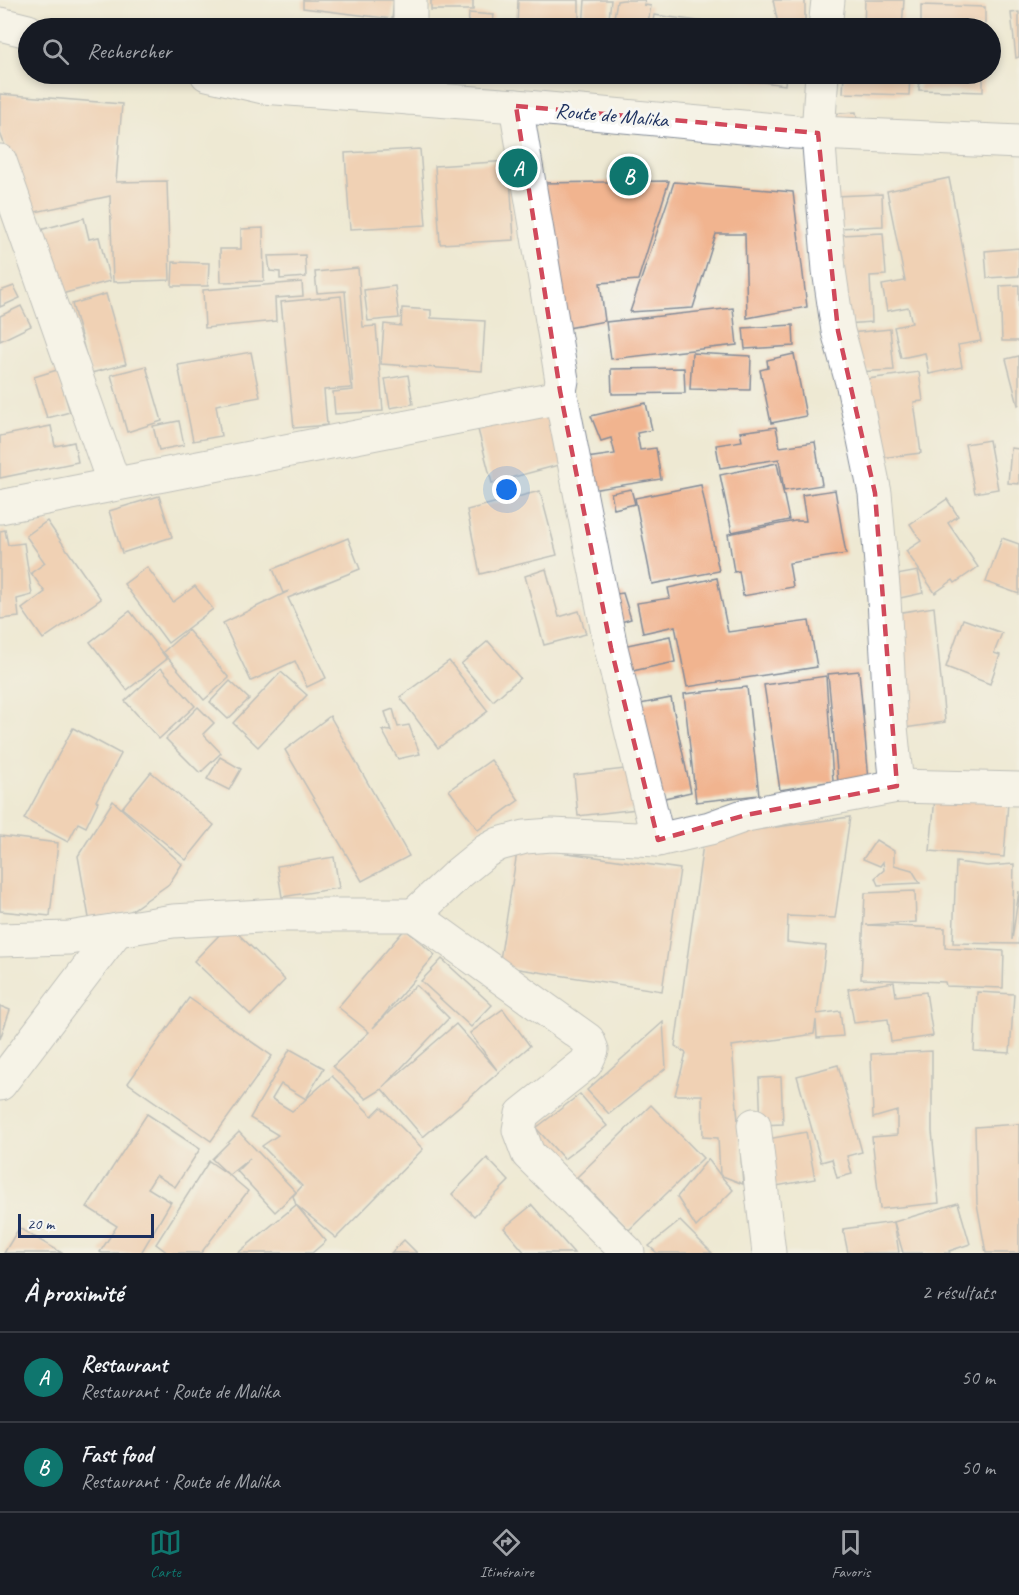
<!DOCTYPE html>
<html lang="fr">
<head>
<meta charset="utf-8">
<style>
  :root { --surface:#171b24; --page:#242831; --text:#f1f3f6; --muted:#9ea1a6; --line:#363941; --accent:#0f766e }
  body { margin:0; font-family:Caveat,sans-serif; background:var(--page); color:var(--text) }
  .scale { position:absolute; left:18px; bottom:15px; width:136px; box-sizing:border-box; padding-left:6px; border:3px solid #1b2f5e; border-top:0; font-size:16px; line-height:21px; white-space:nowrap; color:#1b2f5e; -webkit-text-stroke:4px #f6f6f2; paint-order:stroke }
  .you { position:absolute; left:507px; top:490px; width:21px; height:21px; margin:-15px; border:4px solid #fff; border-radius:50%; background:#1a73e8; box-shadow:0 0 0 9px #1a73e833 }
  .badge { display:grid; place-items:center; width:39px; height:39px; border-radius:50%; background:var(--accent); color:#fff; font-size:20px; font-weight:700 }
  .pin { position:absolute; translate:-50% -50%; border:3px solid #fff; box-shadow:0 2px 6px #0006 }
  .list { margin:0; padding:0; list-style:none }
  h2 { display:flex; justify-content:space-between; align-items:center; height:78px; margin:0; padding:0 24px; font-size:26px }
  h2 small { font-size:20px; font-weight:400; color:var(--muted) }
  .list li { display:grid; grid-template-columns:39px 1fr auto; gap:18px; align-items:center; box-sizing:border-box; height:90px; padding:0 24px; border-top:2px solid var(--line) }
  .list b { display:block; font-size:22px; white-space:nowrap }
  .list p { margin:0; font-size:20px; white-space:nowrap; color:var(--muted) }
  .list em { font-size:20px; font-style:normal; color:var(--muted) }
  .icon { flex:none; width:33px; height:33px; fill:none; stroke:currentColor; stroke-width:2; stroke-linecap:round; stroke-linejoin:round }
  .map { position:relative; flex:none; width:1019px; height:1253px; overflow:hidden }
  .search { position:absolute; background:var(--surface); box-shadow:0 3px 9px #0003; left:18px; right:18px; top:18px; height:66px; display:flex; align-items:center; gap:15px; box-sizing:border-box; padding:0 21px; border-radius:33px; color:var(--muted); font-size:22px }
  .sheet { height:258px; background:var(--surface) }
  nav { display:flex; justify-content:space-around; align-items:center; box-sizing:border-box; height:84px; border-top:2px solid var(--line); background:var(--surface); font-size:16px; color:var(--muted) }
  nav a { display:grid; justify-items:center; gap:3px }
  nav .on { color:var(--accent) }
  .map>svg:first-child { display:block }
  .building { fill:#f1b48f }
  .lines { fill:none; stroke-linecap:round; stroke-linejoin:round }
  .minor-casing { stroke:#848c98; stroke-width:35 }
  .major-casing { stroke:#848c98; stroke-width:35 }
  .minor { stroke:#fff; stroke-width:33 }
  .major { stroke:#fff; stroke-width:33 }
  .marked { fill:none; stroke:#d1495b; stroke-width:4.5; stroke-dasharray:12 8; stroke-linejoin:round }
  .labels { text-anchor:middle; stroke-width:6; stroke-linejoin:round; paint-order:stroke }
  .street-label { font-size:21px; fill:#1b2f5e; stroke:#f6f6f2 }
</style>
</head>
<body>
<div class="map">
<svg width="1019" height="1253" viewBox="0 0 1019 1253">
  <rect width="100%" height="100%" fill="#f6f6f2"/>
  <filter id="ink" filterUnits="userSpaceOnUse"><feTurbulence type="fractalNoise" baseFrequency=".0167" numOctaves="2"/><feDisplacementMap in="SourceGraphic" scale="12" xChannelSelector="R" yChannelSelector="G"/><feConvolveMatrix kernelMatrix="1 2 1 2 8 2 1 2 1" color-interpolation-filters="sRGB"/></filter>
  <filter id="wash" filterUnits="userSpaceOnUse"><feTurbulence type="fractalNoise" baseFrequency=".008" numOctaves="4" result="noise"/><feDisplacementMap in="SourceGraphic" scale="24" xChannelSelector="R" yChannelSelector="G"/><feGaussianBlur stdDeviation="1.35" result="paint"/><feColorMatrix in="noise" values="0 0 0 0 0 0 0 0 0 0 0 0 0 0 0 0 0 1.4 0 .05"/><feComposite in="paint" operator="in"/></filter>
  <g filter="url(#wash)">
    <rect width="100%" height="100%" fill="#eee9d3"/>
    <g id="blocks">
      <g class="building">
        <polygon points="303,0 394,0 392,19 303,8"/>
        <rect x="431" y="0" width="42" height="10"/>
        <polygon points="518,0 579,0 579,28 517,28"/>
        <polygon points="585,0 611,0 608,28 583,28"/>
        <polygon points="623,0 645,0 644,5 651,6 647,28 612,28 617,1"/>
        <polygon points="773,0 805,0 805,21 778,24"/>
        <polygon points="865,0 904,0 902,28 864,26"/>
        <polygon points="921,5 985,7 985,28 921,28"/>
        <polygon points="1019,12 1019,57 1016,58 1011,13"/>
        <polygon points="469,13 494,15 492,28 468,28"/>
        <polygon points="654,15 742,27 742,28 652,28"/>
        <polygon points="748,74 786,74 785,85 747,80"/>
        <polygon points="844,74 910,74 909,95 843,93"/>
        <polygon points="919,74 983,74 983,92 919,90"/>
        <polygon points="0,94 122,104 116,182 167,181 170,280 113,282 110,196 31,213 0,133"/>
        <polygon points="856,112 858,124 832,127 830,114"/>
        <polygon points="420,149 426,225 350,229 345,153"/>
        <polygon points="509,161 514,240 440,244 435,166"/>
        <polygon points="949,178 981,341 958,345 962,367 929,374 925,353 901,358 894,327 912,323 908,307 887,311 882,285 905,281 887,191"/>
        <polygon points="669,181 638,280 600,283 605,321 568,328 541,183"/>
        <polygon points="674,182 793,192 807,307 747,318 745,234 716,234 693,308 630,312"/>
        <polygon points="882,194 883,226 838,228 835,196"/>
        <polygon points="84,218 89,239 99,237 110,281 54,296 36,231"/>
        <polygon points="263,228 264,281 221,282 220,249 241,249 241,229"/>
        <polygon points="883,233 886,275 870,276 872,322 845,324 841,235"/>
        <polygon points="1019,248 1019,276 987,278 985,251"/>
        <polygon points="305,255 306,277 280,279 280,272 270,271 268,256"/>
        <polygon points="173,262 209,263 208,286 172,286"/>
        <polygon points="358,268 363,327 376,326 383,411 335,414 333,392 353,390 345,291 317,293 315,272"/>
        <polygon points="302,282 303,296 275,298 276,321 205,328 203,290"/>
        <polygon points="1019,285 1019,341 1002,341 1000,286"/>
        <polygon points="14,286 20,298 0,307 0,291"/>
        <polygon points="395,286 399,318 368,321 364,290"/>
        <polygon points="106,294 126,364 91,373 72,304"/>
        <polygon points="341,296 351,388 324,390 327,425 294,428 281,302"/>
        <polygon points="21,306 31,326 0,341 0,316"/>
        <polygon points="402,308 431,310 431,318 485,321 482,371 381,364 384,324 401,326"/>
        <polygon points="733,308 737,345 611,359 606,322"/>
        <polygon points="793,325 794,346 745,349 743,328"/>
        <polygon points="890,329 894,370 854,372 850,333"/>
        <polygon points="251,352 260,397 216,405 221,436 193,441 178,365"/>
        <polygon points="692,353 751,356 750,390 690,389"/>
        <polygon points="794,354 806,416 771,423 760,370 768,368 767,360"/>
        <polygon points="1019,356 1019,404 1018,405 1006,359"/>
        <polygon points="146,366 162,421 127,432 111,375"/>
        <polygon points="684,368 685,393 612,394 611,369"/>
        <polygon points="57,370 70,412 47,418 34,377"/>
        <polygon points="919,372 923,401 914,402 921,453 880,458 868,379"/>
        <polygon points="408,375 413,404 390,408 385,379"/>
        <polygon points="550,403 566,463 492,483 476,422"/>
        <polygon points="646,403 652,430 637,433 640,450 656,448 661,479 592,490 587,458 615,454 611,438 601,441 591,416"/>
        <polygon points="179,421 184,445 159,450 153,426"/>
        <polygon points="51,426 55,446 74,442 78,462 0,478 0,436"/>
        <polygon points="776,427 780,447 815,442 822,485 784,491 779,459 720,468 716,445 742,441 740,432"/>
        <polygon points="989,440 998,489 975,493 965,444"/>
        <polygon points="1011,448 1019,449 1019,484 1008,483"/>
        <polygon points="777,463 789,520 732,532 720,475"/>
        <polygon points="701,485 719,571 652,584 635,498"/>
        <polygon points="631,489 635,504 614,509 611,493"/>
        <polygon points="835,490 846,554 789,563 793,587 743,596 739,571 734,572 728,534 795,521 806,521 802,495"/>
        <polygon points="540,491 557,555 480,574 467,510"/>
        <polygon points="159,496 172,537 122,553 109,511"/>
        <polygon points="947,499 958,516 948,523 978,567 955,583 953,580 935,593 906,551 921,541 910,524"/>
        <polygon points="47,521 101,599 43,639 22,609 45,592 31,573 45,563 26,536"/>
        <polygon points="5,530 8,545 24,543 32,595 17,599 19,617 0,619 0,531"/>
        <polygon points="348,538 360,569 288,598 326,678 307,687 295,661 251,681 223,623 289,591 283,593 273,569"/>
        <polygon points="1002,538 1019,544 1019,594 986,582"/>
        <polygon points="147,567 173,602 195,586 213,609 168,643 124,584"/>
        <polygon points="546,569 559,617 579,611 586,634 544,645 525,576"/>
        <polygon points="918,571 923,593 891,600 886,577"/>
        <polygon points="717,578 728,632 809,621 817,667 687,687 675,626 643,633 637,603 670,598 668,588"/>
        <polygon points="623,593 631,619 611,625 609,595"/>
        <polygon points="934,607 945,722 898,729 890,614"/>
        <polygon points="130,611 167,659 127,690 90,642"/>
        <polygon points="963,619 1002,633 994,653 1000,655 990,684 946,667"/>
        <polygon points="188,630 229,678 204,700 163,652"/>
        <polygon points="670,636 675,662 623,673 618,647"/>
        <polygon points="488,641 520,678 493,701 461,664"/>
        <polygon points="449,661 488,711 438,748 400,697"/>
        <polygon points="161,668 195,706 159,739 125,701"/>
        <polygon points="859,671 869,780 838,782 828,674"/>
        <polygon points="281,672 307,695 258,747 233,723"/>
        <polygon points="826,676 833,781 780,790 764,685"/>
        <polygon points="230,681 249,699 228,719 210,702"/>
        <polygon points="747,687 759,795 696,802 684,694"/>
        <polygon points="671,698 691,792 656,800 635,705"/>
        <polygon points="198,707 214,723 203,734 221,753 200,773 166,739"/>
        <polygon points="393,709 398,727 409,725 420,754 398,759 382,730 391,731 385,712"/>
        <polygon points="330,716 409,856 362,881 285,750"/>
        <polygon points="73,728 121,754 96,801 98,802 86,827 78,823 68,842 24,819"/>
        <polygon points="220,757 241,769 229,790 207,779"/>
        <polygon points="491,760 519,800 478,830 449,790"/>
        <polygon points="633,768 637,809 578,816 574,775"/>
        <polygon points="151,772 214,825 186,860 122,808"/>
        <polygon points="935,797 1008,802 1004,857 930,851"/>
        <polygon points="113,801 182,864 169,884 125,915 89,918 78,856"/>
        <polygon points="850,817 835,918 788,916 787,942 826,946 817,1014 840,1011 843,1036 817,1038 816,1020 814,1034 732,1046 743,1184 720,1175 733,1190 696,1227 677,1197 708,1159 720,1175 718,1138 703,1137 702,1095 675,1095 686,1053 675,1046 704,837"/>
        <polygon points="0,836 58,843 50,916 0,911"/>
        <polygon points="876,840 894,851 894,865 912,870 920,883 878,885 875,878 884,870 883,862 880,866 863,859"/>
        <polygon points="518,846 680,869 662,991 499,966"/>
        <polygon points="334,857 339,888 282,897 277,866"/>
        <polygon points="956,862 987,866 1014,864 1012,940 1019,891 1019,944 953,943"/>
        <polygon points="915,891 916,922 866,925 945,928 945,948 1004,951 1003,988 946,986 945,982 861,979 865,893"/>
        <polygon points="229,925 285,980 251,1015 194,961"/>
        <polygon points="405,929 435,955 373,1028 416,985 449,1018 383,1087 456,1024 497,1070 470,1033 503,1009 530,1046 423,1137 382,1089 366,1099 333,1066 369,1032 338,1007"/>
        <polygon points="442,959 492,1005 471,1027 421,981"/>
        <polygon points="894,982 896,996 926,992 933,1036 891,1042 888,1019 854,1023 848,989"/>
        <polygon points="977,992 1014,994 1010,1053 974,1051"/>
        <polygon points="189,998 272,1056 211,1141 128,1083"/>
        <polygon points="0,1006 10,1010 0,1039"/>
        <polygon points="663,1022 666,1068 609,1114 587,1090"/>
        <polygon points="290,1049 324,1068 306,1099 281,1084 272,1099 292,1111 303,1102 306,1099 332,1076 372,1116 381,1107 423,1149 336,1238 296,1205 326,1241 312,1253 238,1253 296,1205 293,1196 302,1186 262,1146 278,1135 250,1118"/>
        <polygon points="932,1051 932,1131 939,1203 880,1209 872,1137 897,1135 897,1111 873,1118 871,1054"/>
        <polygon points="838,1065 862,1152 847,1156 852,1174 837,1178 832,1159 821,1162 797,1076"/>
        <polygon points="781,1077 783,1124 761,1125 759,1078"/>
        <polygon points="580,1094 607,1126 564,1159 536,1128"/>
        <polygon points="651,1105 703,1158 629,1230 577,1177"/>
        <polygon points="147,1114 200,1149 175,1187 156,1175 148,1188 171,1202 141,1253 102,1253 100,1252 117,1226 87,1207"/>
        <polygon points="1019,1124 1019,1253 986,1253 977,1204 975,1127"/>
        <polygon points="239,1132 296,1192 275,1212 237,1171 250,1158 229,1175 248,1191 201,1253 168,1253 156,1244 209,1161 229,1175 212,1159"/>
        <polygon points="806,1132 815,1179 771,1187 762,1140"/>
        <polygon points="487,1158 509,1181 474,1216 452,1194"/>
        <polygon points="958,1203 970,1244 949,1251 950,1253 903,1253 894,1222"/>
        <polygon points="532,1205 574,1253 525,1253 504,1228"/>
        <polygon points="680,1221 712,1253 657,1253 649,1246"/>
        <polygon points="894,1222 899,1253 848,1253 843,1229"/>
        <polygon points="19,1228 62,1253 4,1253"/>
        <polygon points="404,1240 417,1253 391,1253"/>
      </g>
    </g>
  </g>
  <g filter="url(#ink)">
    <use href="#blocks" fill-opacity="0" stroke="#848c98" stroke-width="1.5"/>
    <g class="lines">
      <defs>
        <g id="minor">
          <polyline points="410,28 410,0"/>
          <polyline points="825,28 828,0"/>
          <polyline points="822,74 818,133 829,270 838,331 853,386 875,493 884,599 891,727 897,786"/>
          <polyline points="409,98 409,74"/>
          <polyline points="516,106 562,380 560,391 611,648 658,840"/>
          <polyline points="0,161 114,484"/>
          <polyline points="0,507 555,398 560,391"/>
          <polyline points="414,915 459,873 486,851 499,844 525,837 552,835 658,840 710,828 746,815 897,786 1019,789"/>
          <polyline points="0,940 69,938 173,921 279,915 414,915 588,1040 592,1050 586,1063 522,1114 519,1130 528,1154 628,1253"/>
          <polyline points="0,1084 117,930"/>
          <polyline points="754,1125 769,1253"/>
        </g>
        <g id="major">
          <polyline points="0,24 28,31"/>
          <polyline points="207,74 263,87 516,106 796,132 1019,142"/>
        </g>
      </defs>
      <use href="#minor" class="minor-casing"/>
      <use href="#major" class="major-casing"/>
      <use href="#minor" class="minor"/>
      <use href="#major" class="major"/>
    </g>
  </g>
  <path d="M0 0H1019V1253H0ZM516,106L818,133L838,331L875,493L897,786L746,815L658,840L611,648L560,391Z" fill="#eee9d3" fill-opacity=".55" fill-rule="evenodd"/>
  <path class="marked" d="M516,106L818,133L838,331L875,493L897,786L746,815L658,840L611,648L560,391Z"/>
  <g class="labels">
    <g class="street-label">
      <text transform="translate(612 115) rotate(5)" y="7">Route de Malika</text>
    </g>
  </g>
</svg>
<div class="scale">20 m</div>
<div class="you"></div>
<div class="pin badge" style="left:518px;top:168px">A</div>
<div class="pin badge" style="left:629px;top:176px">B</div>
<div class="search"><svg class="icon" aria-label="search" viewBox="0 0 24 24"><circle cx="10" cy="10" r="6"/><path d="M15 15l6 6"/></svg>Rechercher</div>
</div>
<section class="sheet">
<h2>À proximité<small>2 résultats</small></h2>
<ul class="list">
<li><span class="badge">A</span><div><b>Restaurant</b><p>Restaurant · Route de Malika</p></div><em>50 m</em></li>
<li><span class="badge">B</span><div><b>Fast food</b><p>Restaurant · Route de Malika</p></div><em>50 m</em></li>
</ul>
</section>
<nav>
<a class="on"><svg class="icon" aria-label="map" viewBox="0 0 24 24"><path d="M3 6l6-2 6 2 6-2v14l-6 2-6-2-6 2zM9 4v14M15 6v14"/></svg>Carte</a>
<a><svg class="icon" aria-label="directions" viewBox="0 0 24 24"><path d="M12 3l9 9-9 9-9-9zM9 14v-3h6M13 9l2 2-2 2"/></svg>Itinéraire</a>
<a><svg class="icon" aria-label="saved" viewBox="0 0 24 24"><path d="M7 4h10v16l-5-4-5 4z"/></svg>Favoris</a>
</nav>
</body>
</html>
